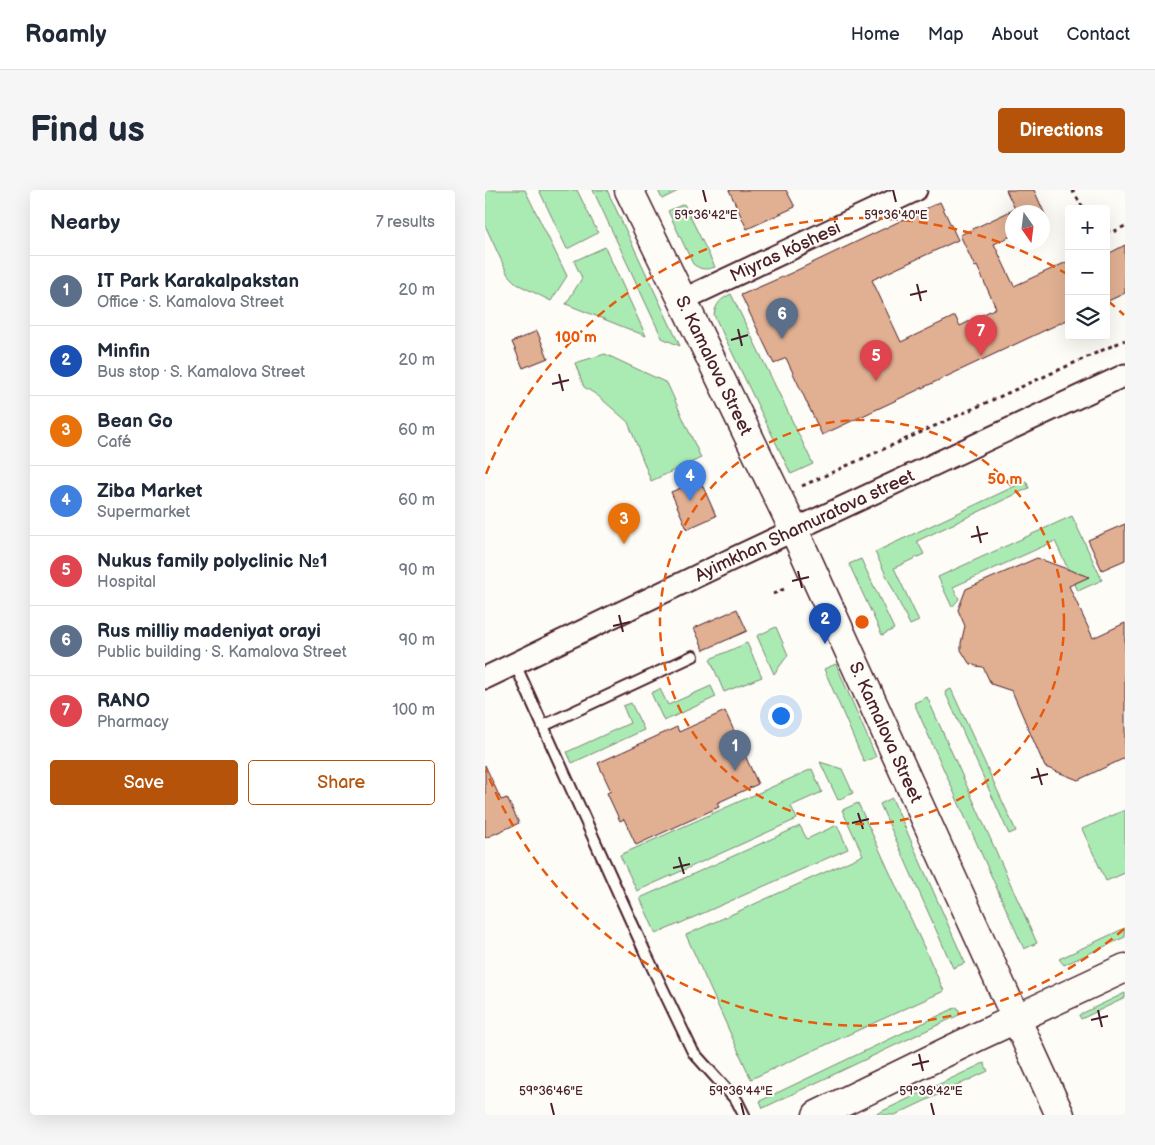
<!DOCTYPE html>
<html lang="en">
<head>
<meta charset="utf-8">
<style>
  :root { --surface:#fff; --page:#f6f6f7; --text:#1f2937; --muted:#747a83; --line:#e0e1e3; --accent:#b45309 }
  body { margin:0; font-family:"Balsamiq Sans",sans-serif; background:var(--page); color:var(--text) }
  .controls { position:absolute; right:15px; top:15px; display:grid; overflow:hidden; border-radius:5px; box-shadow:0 5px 20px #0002 }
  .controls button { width:45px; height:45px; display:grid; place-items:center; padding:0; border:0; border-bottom:1px solid var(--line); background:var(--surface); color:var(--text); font:25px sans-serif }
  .compass { position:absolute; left:520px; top:15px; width:45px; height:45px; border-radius:50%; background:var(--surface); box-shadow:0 5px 20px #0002; rotate:166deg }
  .you { position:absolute; left:295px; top:525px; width:18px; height:18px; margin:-12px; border:4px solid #fff; border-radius:50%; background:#1a73e8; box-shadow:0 0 0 8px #1a73e833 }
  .badge { display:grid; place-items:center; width:32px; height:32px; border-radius:50%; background:var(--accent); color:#fff; font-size:16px; font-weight:700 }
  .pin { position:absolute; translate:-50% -41px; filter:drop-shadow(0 1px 2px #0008) }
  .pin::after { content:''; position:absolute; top:26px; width:18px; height:15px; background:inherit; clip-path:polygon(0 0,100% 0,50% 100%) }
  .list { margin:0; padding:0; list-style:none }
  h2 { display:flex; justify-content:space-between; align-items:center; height:65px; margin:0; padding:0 20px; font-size:21px }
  h2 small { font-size:16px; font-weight:400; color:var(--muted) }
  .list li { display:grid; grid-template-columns:32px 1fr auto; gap:15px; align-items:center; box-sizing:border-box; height:70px; padding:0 20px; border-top:1px solid var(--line) }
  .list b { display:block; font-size:19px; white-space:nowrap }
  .list p { margin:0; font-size:16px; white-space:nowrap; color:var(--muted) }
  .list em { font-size:16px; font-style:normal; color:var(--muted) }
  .actions { display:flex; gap:10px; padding:15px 20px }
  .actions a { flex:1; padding:11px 0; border:1px solid var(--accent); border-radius:5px; text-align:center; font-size:18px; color:var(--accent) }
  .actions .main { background:var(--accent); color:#fff }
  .icon { flex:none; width:28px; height:28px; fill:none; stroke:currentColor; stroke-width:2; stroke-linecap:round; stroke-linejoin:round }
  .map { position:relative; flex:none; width:640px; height:925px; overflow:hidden; border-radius:5px }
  header { display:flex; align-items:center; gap:30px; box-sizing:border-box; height:70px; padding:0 25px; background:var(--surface); border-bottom:1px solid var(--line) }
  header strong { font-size:24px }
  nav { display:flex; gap:28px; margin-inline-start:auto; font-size:18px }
  .intro { display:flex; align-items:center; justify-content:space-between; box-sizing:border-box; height:120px; padding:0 30px }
  h1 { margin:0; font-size:35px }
  .button { padding:12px 22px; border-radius:5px; background:var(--accent); color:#fff; font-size:18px; font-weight:700 }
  main { display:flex; gap:30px; padding:0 30px }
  aside { flex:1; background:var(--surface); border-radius:5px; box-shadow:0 5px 20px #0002 }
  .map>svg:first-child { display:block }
  .green { fill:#aaebb4; stroke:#7a8570 }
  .building { fill:#e1b092; stroke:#4a1f2b }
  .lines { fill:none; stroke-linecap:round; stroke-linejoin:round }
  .lane-casing { stroke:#4a1f2b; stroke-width:14 }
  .street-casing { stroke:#4a1f2b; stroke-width:25 }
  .secondary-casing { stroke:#4a1f2b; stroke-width:31 }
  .path { stroke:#4a1f2b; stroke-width:3; stroke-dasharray:4 4; stroke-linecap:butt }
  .lane { stroke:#fdfcf7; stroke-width:10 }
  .street { stroke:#fdfcf7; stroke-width:21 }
  .secondary { stroke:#fdfcf7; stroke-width:28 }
  .ticks { fill:none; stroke:#4a1f2b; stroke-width:2 }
  .ring { fill:none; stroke:#e8590c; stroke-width:2.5; stroke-dasharray:9 6 }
  .labels { text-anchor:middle; stroke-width:4; stroke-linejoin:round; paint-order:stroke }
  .street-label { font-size:18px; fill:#4a1f2b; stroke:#fdfcf7 }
  .ticks-label { font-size:12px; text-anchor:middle; fill:#4a1f2b; stroke:#fdfcf7; stroke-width:4; stroke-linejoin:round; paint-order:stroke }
  .centre { fill:#e8590c; stroke:#fdfcf7; stroke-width:2.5 }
  .ring-label { font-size:15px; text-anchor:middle; font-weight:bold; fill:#e8590c; stroke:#fdfcf7; stroke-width:4; stroke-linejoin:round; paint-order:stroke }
</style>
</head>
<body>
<header>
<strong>Roamly</strong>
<nav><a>Home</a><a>Map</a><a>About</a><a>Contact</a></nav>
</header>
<div class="intro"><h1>Find us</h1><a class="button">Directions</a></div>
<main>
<aside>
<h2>Nearby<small>7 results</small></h2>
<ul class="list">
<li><span class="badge" style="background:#5c6f8a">1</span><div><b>IT Park Karakalpakstan</b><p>Office · S. Kamalova Street</p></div><em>20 m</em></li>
<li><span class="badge" style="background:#1a4fb4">2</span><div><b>Minfin</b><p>Bus stop · S. Kamalova Street</p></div><em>20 m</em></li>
<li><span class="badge" style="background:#e8710a">3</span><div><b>Bean Go</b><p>Café</p></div><em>60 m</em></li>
<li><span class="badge" style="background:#3f7fe0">4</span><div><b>Ziba Market</b><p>Supermarket</p></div><em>60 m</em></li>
<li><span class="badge" style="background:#e0444e">5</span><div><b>Nukus family polyclinic №1</b><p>Hospital</p></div><em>90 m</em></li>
<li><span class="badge" style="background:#5c6f8a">6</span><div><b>Rus milliy madeniyat orayi</b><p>Public building · S. Kamalova Street</p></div><em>90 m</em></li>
<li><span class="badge" style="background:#e0444e">7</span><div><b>RANO</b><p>Pharmacy</p></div><em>100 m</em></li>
</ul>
<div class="actions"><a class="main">Save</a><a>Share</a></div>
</aside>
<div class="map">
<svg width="640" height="925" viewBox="0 0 640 925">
  <rect width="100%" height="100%" fill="#fdfcf7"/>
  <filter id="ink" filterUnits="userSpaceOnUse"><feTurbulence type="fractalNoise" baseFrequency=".02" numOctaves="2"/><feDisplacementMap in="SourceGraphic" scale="10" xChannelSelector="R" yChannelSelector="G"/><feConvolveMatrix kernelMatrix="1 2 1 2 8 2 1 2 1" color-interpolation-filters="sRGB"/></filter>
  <g filter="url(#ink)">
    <g class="green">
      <polygon points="0,0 40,0 82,86 66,111 32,94 23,85 0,35"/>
      <polygon points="54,0 92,0 113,43 82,59"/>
      <polygon points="108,0 122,0 195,156 177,148"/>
      <polygon points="173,0 193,0 193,1 177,9"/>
      <path d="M199,14L230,77C221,80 216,80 208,74L183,21Z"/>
      <polygon points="120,57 161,146 81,114 97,88 89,71"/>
      <path d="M246,104L328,274L306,284L229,125C231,113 236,109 246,104Z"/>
      <polygon points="120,164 182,193 216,268 166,291 143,232 112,205 99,197 90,173"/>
      <polygon points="541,291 544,298 432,351 439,364 409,378 434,431 425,435 390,362"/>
      <polygon points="587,326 617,390 593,401 570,351 468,397 474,409 467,417 453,387"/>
      <polygon points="376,369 409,439 397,445 364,374"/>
      <polygon points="291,437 303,465 289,484 272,446"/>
      <polygon points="262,453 277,487 239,502 225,469"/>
      <polygon points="351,474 391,567 379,572 339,479"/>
      <polygon points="226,496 231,507 179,531 166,503 175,499 183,515"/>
      <polygon points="466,499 531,641 524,644 460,502"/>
      <polygon points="442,507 552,753 539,759 429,513"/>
      <polygon points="146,513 159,540 87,573 82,562 145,533 138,516"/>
      <polygon points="335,572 357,579 368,603 353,610"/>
      <polygon points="327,579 337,602 306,616 312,629 152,701 135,665"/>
      <polygon points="407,608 480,773 468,778 395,614"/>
      <polygon points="373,613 459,801 266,889 201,745 378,665 357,620"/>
      <polygon points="640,620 640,683 621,691 597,639"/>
      <polygon points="352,635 363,659 171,744 155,708 315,636 322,649"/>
      <polygon points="640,738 640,747 579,775 574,769"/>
      <polygon points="640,803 640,808 596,829 594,825"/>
      <polygon points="472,817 476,824 278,918 275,911"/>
      <polygon points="499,873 503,881 410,925 389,925"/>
    </g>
    <g class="building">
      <polygon points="244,0 301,0 310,17 262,39"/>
      <polygon points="521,0 549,0 562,29 558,31 558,22 528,22 528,45 509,54 529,96 584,71 584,129 337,245 301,168 289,174 256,105 304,84 455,12 473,50 387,90 416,152 470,126 475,136 511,118 492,76 490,77 475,45 530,19"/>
      <polygon points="640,55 640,103 621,112 621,65"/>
      <polygon points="52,141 63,168 38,178 27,152"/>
      <polygon points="215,290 231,326 202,339 186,302"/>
      <polygon points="640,334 640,370 617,380 603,350"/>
      <polygon points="552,368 604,387 584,396 608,448 640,433 640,568 593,590 560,577 527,501 506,494 498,477 491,476 484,473 476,460 476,453 480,436 473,420 481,399"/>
      <polygon points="252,419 262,441 219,460 209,438"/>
      <polygon points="240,521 273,594 232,613 234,617 151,655 139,629 135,631 122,603 126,601 113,573 192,537 194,542"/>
      <polygon points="0,575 16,610 22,608 34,633 0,648"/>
    </g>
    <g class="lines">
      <defs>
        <g id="lane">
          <polyline points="30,474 160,762 208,862 252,911 259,925"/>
          <polyline points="58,536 208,466"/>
        </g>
        <g id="street">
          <path id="s1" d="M197,110L431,0"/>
          <path id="s2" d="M0,488L243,371L640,185"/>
        </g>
        <g id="secondary">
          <path id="s3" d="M144,0L309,340L575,925"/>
          <polyline points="332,925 494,846 640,778"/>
        </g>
      </defs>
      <use href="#lane" class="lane-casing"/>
      <use href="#street" class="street-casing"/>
      <use href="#secondary" class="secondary-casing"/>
      <g class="path">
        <polyline points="587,0 599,19"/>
        <polyline points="621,41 628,42 640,36"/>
        <polyline points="317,296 640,150"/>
        <polyline points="288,404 299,399"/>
      </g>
      <use href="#lane" class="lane"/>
      <use href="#street" class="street"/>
      <use href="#secondary" class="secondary"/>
    </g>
  </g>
  <path class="ticks" d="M218,0L221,12M408,0L411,12M432,94L436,111M425,105L442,101M253,139L257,156M246,150L263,145M74,184L78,201M67,194L84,190M492,336L496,353M486,347L503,343M313,381L317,398M307,391L324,387M134,425L138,442M128,436L145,432M552,578L557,595M546,588L563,584M373,623L378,639M367,633L384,629M194,667L199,684M188,678L205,674M613,820L617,837M606,830L623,826M434,864L438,881M427,875L444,871M66,913L69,925M256,913L259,925M446,913L449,925"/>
  <g class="ring">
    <circle cx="377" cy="432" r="202"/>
    <path d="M639 739A404 404 0 0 1 1 580M1 284A404 404 0 0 1 582 84M623 111A404 404 0 0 1 639 125"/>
  </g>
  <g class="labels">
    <g class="street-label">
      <text dy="6" stroke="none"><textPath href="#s1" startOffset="114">Miyras kóshesi</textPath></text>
      <text dy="6" stroke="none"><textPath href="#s3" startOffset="195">S. Kamalova Street</textPath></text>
      <text dy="6" stroke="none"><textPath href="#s2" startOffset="354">Ayimkhan Shamuratova street</textPath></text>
      <text dy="6" stroke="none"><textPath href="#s3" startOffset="600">S. Kamalova Street</textPath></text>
    </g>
  </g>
  <g class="ticks-label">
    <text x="221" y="29">59°36'42"E</text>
    <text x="411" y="29">59°36'40"E</text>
    <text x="66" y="905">59°36'46"E</text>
    <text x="256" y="905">59°36'44"E</text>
    <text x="446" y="905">59°36'42"E</text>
  </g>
  <circle cx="377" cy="432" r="8" class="centre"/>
  <g class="ring-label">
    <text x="91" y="152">100 m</text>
    <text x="520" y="294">50 m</text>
  </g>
</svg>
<div class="controls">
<button>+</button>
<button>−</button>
<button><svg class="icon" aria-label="layers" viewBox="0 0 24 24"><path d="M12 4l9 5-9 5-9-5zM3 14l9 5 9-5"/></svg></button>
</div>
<svg class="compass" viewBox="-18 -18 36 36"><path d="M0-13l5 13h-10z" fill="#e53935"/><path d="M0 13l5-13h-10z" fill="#747a83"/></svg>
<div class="you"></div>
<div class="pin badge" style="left:250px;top:581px;background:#5c6f8a">1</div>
<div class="pin badge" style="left:340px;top:454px;background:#1a4fb4">2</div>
<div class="pin badge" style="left:139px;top:354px;background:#e8710a">3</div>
<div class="pin badge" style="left:205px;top:311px;background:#3f7fe0">4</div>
<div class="pin badge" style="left:391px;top:191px;background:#e0444e">5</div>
<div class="pin badge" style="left:297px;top:149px;background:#5c6f8a">6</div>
<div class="pin badge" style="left:496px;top:166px;background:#e0444e">7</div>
</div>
</main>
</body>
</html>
